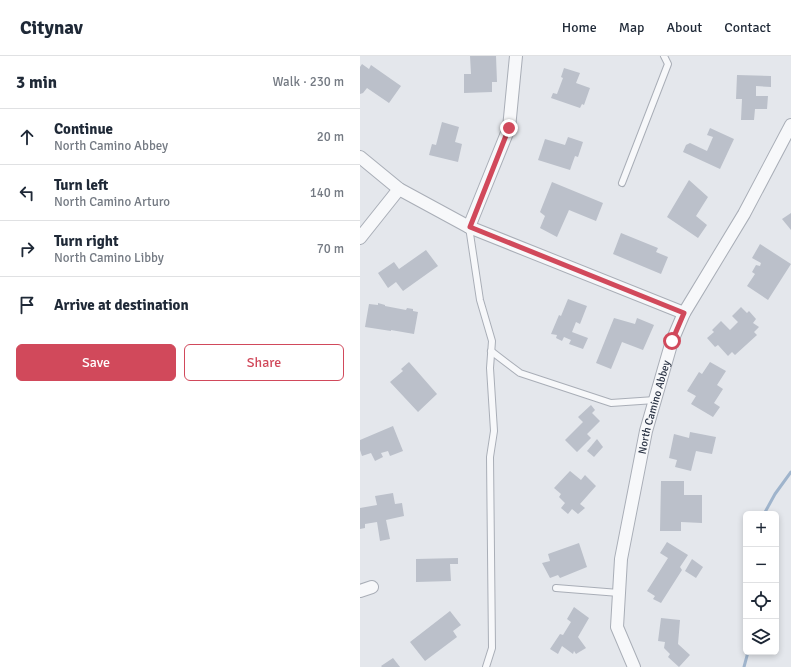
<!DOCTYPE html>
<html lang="en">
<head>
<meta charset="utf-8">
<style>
  :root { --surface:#fff; --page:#f6f6f7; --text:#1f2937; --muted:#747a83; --line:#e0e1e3; --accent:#d1495b }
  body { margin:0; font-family:Signika,sans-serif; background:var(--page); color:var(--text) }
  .controls { position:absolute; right:12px; bottom:12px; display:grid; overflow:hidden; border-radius:6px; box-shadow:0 2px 6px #0003 }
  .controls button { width:36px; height:36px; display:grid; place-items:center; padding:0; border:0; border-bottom:1px solid var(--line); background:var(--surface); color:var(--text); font:20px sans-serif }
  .stop { position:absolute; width:12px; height:12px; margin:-9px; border:3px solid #d1495b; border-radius:50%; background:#fff }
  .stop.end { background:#d1495b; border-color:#fff; box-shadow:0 1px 4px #0008 }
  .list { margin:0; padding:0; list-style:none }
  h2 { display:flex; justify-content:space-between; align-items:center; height:52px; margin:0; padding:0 16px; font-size:17px }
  h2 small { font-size:13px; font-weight:400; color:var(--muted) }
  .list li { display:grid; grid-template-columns:26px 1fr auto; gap:12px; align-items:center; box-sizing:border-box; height:56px; padding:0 16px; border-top:1px solid var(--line) }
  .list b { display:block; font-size:15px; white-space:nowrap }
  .list p { margin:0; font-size:13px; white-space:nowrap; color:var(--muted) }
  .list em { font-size:13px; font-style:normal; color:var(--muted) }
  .actions { display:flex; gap:8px; padding:12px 16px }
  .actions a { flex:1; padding:9px 0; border:1px solid var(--accent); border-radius:6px; text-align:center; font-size:14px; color:var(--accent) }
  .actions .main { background:var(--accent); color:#fff }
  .icon { flex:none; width:22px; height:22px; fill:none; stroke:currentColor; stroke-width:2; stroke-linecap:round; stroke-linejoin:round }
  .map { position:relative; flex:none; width:431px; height:611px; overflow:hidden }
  header { display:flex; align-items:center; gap:24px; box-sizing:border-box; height:56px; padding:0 20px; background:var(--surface); border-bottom:1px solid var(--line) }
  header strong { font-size:19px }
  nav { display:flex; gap:22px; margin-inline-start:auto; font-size:14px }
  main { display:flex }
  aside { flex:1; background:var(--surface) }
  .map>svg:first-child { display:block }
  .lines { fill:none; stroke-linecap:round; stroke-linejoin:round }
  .stream { stroke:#9fb4cc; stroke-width:3 }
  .building { fill:#bbc0ca }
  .lane-casing { stroke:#a9aeb7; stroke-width:8 }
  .street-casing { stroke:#a9aeb7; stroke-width:14 }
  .lane { stroke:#f7f8fa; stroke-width:6 }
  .street { stroke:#f7f8fa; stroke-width:12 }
  .route { stroke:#d1495b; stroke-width:5 }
  .labels { text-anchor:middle; stroke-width:3.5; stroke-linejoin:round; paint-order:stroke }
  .street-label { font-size:11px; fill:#2b3445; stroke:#f4f6f9 }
</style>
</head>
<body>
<header>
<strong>Citynav</strong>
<nav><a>Home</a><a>Map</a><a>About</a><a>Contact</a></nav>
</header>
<main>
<aside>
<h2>3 min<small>Walk · 230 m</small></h2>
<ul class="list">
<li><svg class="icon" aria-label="ahead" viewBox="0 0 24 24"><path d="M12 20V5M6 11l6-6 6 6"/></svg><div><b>Continue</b><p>North Camino Abbey</p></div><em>20 m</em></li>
<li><svg class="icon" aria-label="left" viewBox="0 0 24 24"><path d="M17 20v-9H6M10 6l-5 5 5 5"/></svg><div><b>Turn left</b><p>North Camino Arturo</p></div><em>140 m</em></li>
<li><svg class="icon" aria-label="right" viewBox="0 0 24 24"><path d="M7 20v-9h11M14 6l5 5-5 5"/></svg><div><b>Turn right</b><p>North Camino Libby</p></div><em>70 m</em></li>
<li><svg class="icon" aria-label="arrive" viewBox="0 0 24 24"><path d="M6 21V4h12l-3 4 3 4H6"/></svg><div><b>Arrive at destination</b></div></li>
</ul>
<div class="actions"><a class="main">Save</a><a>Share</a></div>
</aside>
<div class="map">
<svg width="431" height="611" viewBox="0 0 431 611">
  <rect width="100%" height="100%" fill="#e4e7ec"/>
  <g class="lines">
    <g class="stream">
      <polyline points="404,458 415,438 431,416"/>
      <polyline points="386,532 386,534"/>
      <polyline points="384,611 388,596"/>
    </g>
  </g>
  <g class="building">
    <polygon points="110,0 136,0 137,26 132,26 132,36 104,37 104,18 111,18"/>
    <polygon points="2,8 9,13 11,9 41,30 29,47 7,32 3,37 0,38 0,11"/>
    <polygon points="204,12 220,17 216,27 230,32 224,49 222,48 220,52 191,42 193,37 197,38 203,22 201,21"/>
    <polygon points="377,19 411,20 411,31 396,30 396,40 408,40 407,53 395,53 394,64 381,64 382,43 376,43"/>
    <polygon points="82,66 99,71 95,86 102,88 98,106 69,99 72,88 76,89"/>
    <polygon points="350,72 374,83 360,113 323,96 326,89 330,87 347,95 353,81 347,79"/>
    <polygon points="208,81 223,86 218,101 215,100 210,114 178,104 185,83 205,89"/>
    <polygon points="329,124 348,141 336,160 347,169 338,182 307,161"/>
    <polygon points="192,126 243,147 236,165 209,154 197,181 180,172 185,160 180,156"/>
    <polygon points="431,157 431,174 422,163"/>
    <polygon points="261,177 298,192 296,196 308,201 301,218 253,198"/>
    <polygon points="400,188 431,208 408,244 387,230 395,218 392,216 396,209 400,210 401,207 392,202"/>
    <polygon points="66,194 78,210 43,235 36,226 28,232 18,217 34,206 39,213"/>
    <polygon points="208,243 227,250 220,268 216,266 212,276 228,282 223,293 209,288 211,284 204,281 202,285 196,282 197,279 191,278 199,259 201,260"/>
    <polygon points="18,247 25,249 25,250 46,254 47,252 53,253 53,255 58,256 54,278 31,274 31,275 5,271 9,248 18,249"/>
    <polygon points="381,251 387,257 389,255 396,263 393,267 399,271 394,276 397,279 375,299 372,296 368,300 358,289 355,291 347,282 354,276 352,274 361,265 370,274 378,266 372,260"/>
    <polygon points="254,262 275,268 277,262 294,269 283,294 262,286 251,313 236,307"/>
    <polygon points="49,306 77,338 58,356 30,326 43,315 41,313"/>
    <polygon points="350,306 366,315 357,329 363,333 354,347 360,351 353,361 331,348 336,340 327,335 339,316 342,318"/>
    <polygon points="231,349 235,354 232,357 240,365 227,378 231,382 217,396 205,384 223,366 218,361"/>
    <polygon points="33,370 43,395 30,400 28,395 21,397 23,401 15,405 11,397 2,400 0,394 0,384"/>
    <polygon points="330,376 356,381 352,398 336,395 331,415 315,411 317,404 309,402 314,378 329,382"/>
    <polygon points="237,383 243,391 234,401 227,395"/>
    <polygon points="210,415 221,424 225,419 236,430 220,448 225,452 218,458 212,453 208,458 201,452 205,447 199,441 201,438 194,432"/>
    <polygon points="301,425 324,425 324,439 342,439 342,467 321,466 321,475 300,475"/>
    <polygon points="33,437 35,448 42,447 44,460 26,464 30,483 20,485 17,466 5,468 5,472 0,473 0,452 17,449 15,440"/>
    <polygon points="307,486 328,499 320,511 322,514 301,547 293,543 295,540 287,535 308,502 300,497"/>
    <polygon points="219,487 227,511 200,522 198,519 190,522 182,507 190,505 188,498"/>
    <polygon points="98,502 98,508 90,508 91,525 56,526 56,503"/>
    <polygon points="332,503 343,511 336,522 325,515"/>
    <polygon points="214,551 229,562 218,581 226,592 216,598 214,595 213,598 202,590 198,598 190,593 200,578 203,579 211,566 207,563"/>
    <polygon points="90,555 101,569 93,575 97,581 65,605 50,586"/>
    <polygon points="301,562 320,564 318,588 330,599 319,611 308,601 310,598 304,592 305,586 298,585"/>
    <polygon points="33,602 40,611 22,611 21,610"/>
  </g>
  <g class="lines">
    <defs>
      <g id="lane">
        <polyline points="262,127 308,8 304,0"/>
        <polyline points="109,171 120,244 132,285 130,312 134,375 130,401 132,592 126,611"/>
        <polyline points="131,295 160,317 251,347 295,344"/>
        <polyline points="196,532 259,537"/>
      </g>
      <g id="street">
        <polyline points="0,101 39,133 109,171 324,257"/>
        <polyline points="109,171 149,72 156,0"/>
        <polyline points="0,182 39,133"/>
        <polyline points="0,535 12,531"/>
        <path id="s1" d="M274,611L257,571L261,503L286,375L312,285L324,257L384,158L431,69"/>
      </g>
    </defs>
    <use href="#lane" class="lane-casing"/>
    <use href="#street" class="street-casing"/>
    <use href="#lane" class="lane"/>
    <use href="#street" class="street"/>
  </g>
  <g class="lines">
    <polyline class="route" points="149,72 110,171 324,257 312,285"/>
  </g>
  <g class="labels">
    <g class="street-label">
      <text dy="4" stroke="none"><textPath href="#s1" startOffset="267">North Camino Abbey</textPath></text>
    </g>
  </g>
</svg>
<div class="controls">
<button>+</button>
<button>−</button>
<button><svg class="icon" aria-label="locate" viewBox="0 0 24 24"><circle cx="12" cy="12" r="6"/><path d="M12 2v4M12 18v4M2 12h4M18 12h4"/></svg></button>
<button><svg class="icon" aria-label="layers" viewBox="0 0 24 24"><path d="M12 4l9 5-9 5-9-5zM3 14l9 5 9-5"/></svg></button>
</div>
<div class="stop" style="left:312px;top:285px"></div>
<div class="stop end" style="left:149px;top:72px"></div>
</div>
</main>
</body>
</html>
